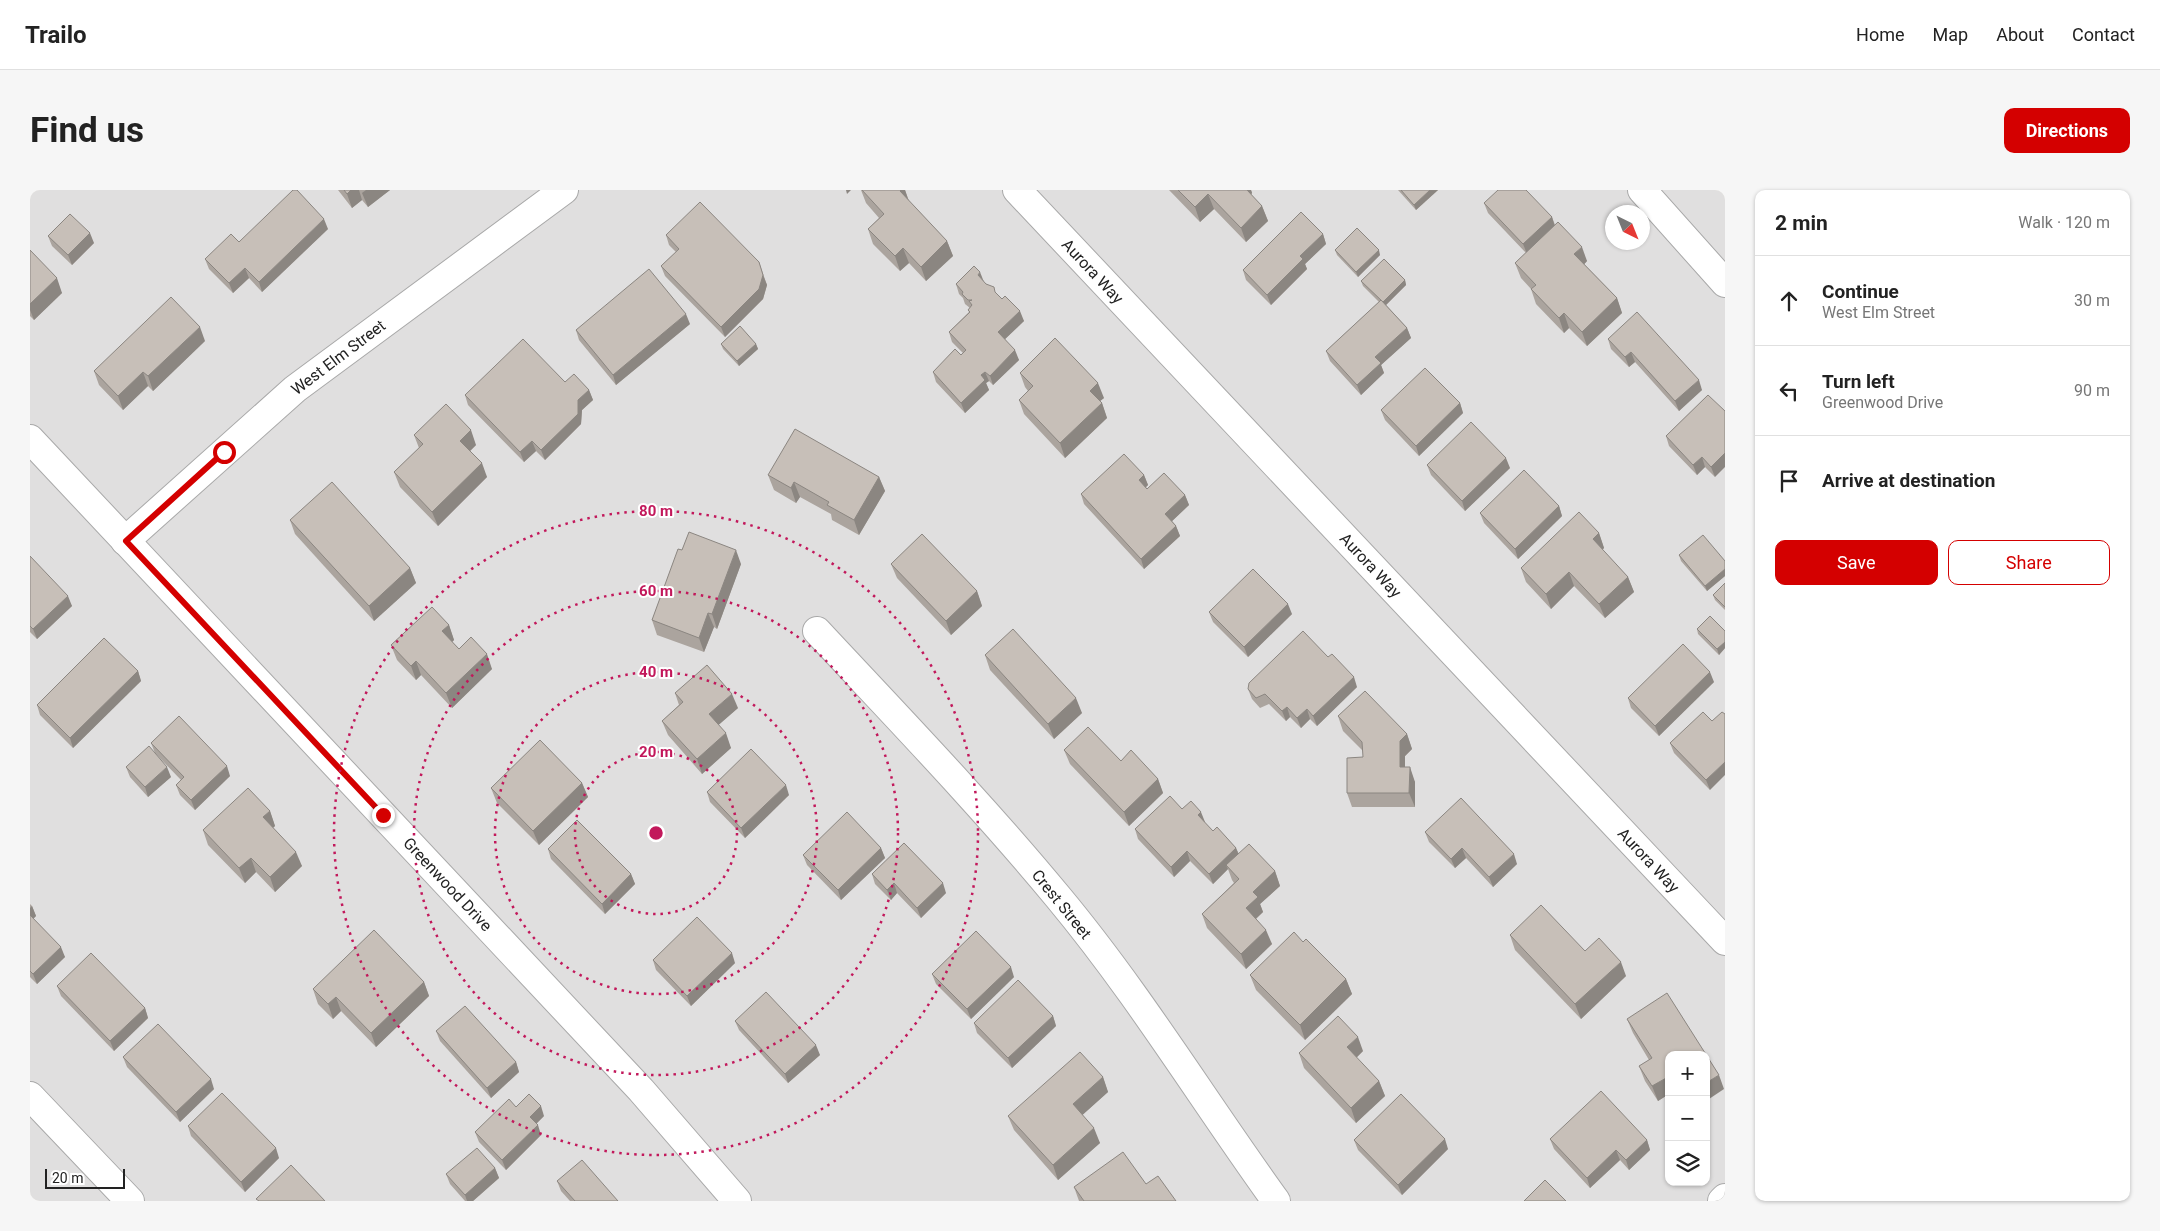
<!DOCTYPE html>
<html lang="en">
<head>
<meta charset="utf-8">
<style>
  :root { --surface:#fff; --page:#f6f6f6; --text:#222; --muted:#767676; --line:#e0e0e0; --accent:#d40000 }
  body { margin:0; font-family:Roboto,sans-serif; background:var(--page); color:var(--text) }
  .controls { position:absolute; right:15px; bottom:15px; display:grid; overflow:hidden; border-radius:10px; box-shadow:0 1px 4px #0004 }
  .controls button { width:45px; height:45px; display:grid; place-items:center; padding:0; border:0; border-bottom:1px solid var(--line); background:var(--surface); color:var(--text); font:25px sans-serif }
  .compass { position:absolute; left:1575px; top:15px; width:45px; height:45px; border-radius:50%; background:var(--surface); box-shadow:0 1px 4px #0004; rotate:137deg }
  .scale { position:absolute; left:15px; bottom:12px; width:80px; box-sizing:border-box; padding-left:5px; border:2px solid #222; border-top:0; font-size:14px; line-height:18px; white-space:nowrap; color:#222; -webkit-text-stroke:4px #fff; paint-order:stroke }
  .stop { position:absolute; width:15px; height:15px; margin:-11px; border:4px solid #d40000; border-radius:50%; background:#fff }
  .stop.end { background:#d40000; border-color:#fff; box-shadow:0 1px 5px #0008 }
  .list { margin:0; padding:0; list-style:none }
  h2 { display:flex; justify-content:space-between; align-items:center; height:65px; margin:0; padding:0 20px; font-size:21px }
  h2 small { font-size:16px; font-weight:400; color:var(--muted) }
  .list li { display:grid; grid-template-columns:32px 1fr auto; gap:15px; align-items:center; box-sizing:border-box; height:90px; padding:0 20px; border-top:1px solid var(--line) }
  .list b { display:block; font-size:19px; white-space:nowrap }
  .list p { margin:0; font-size:16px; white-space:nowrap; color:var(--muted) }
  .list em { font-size:16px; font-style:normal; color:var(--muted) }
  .actions { display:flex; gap:10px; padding:15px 20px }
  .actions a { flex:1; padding:11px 0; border:1px solid var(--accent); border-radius:10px; text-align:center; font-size:18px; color:var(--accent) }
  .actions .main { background:var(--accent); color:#fff }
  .icon { flex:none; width:28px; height:28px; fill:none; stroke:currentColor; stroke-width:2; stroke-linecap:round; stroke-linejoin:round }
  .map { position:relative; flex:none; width:1695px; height:1011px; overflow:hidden; border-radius:10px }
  header { display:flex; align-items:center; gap:30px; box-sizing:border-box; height:70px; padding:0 25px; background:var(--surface); border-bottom:1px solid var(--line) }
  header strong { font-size:24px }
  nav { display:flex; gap:28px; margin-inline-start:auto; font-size:18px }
  .intro { display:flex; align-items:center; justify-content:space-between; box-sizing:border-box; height:120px; padding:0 30px }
  h1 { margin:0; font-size:35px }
  .button { padding:12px 22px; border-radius:10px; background:var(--accent); color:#fff; font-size:18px; font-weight:700 }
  main { display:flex; gap:30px; padding:0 30px }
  aside { flex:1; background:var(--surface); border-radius:10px; box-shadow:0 1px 4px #0004 }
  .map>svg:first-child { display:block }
  .residential { fill:#e0dfdf; fill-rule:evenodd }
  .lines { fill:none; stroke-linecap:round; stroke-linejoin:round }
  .street-casing { stroke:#a9a9a9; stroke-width:30 }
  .street { stroke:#fff; stroke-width:28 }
  .wall { fill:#aba49e }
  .shaded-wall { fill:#8b8681 }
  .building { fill:#c7bfb8; stroke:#8b8681 }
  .route { stroke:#d40000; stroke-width:6 }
  .ring { fill:none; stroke:#c2185b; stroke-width:2.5; stroke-dasharray:2.5 5 }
  .labels { text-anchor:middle; stroke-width:4; stroke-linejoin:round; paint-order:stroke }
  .street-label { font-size:16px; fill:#222; stroke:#fff }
  .centre { fill:#c2185b; stroke:#fff; stroke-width:2.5 }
  .ring-label { font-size:15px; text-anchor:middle; font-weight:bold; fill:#c2185b; stroke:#fff; stroke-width:4; stroke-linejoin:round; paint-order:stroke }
</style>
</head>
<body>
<header>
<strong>Trailo</strong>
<nav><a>Home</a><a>Map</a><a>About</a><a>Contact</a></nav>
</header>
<div class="intro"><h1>Find us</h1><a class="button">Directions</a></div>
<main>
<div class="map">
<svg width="1695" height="1011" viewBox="0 0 1695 1011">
  <rect width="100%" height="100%" fill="#f2efe9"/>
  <path class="residential" d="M0,0H1695V1011H0ZM1582,22H1612V52H1582ZM1639,865H1676V992H1639Z"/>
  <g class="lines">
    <defs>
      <g id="street">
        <polyline points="987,0 1695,751"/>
        <polyline points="1612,0 1695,93"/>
        <polyline points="0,249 611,900 707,1011"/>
        <polyline points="95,351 265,199 534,0"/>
        <path d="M787,441C869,529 952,615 1028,707C1108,803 1173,910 1246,1011"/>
        <polyline points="0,906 100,1011"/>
        <polyline points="1692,1011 1695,1008"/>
      </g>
    </defs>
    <use href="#street" class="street-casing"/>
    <use href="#street" class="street"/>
  </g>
  <g class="wall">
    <polygon points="308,0 360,0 338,17 332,10 322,18"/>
    <polygon points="831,0 875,0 879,11 917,51 923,66 896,91 879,73 870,81 843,54 838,39 849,28 836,13"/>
    <polygon points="1139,0 1221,0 1222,3 1221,5 1232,16 1238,31 1216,52 1184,19 1170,32"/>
    <polygon points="1368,0 1408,0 1386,20"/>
    <polygon points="1454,13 1522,27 1525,35 1557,71 1554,74 1587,108 1592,123 1557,156 1539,138 1534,143 1506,114 1501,99 1491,88 1485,73 1496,63 1458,23"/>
    <polygon points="298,39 232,102 219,88 203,103 179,79 175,69 209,52"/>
    <polygon points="1293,44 1296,54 1275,74 1277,79 1241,115 1216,90 1213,80"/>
    <polygon points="636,45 729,72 737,95 733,109 695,147 635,86 631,76 646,62 639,55"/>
    <polygon points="18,46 64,53 42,75 22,56"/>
    <polygon points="0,60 32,103 4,130 0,126"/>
    <polygon points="1305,60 1350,65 1328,87 1307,65"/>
    <polygon points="1375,90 1376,95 1356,115 1377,138 1381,148 1351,175 1354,183 1331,205 1300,171 1296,161 1349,112 1333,96 1331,91"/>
    <polygon points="954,92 994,131 975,149 989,170 963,195 959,191 956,193 959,200 935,223 906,192 903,182 933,163 922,152 919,142 939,122 938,120 940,118 935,114 933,108 929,104 926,94"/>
    <polygon points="660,134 586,195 549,150 546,140"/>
    <polygon points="1578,149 1672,200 1649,221 1605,172 1599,177 1581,159"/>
    <polygon points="175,151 123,201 118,196 93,220 69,195 64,181"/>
    <polygon points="691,154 726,154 728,159 709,176 693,159"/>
    <polygon points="990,183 1074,208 1070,211 1072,213 1077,228 1035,268 994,224 989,210 998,201 995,197"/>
    <polygon points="535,192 559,200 563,210 552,220 551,234 515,270 506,261 494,272 438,215 435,205"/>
    <polygon points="1678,205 1685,287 1675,277 1667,285 1639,256 1636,246"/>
    <polygon points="1430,213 1433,223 1389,266 1355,230 1351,220"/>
    <polygon points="384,245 446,255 440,261 457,287 408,336 370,297 364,282 389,258"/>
    <polygon points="1397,275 1480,278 1435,321 1401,285"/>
    <polygon points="738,285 849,287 855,301 829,345 802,330 801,324 770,307 766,313 744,300"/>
    <polygon points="1114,285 1118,295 1116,297 1117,299 1155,305 1159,315 1142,331 1146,336 1150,346 1114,379 1054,314 1051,304"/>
    <polygon points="1529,316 1532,326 1488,369 1454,333 1450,323"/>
    <polygon points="260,330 380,378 386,393 344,431 265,344"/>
    <polygon points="1569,343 1574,358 1572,360 1598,387 1604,402 1575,428 1544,396 1521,419 1496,392 1491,378"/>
    <polygon points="652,360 711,374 687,439 684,437 674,462 627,445 622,430"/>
    <polygon points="1649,365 1695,371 1695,386 1677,401 1651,371"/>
    <polygon points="0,366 42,416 7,449 0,442"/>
    <polygon points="861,374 947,401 952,416 921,445 867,388"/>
    <polygon points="1695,393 1695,420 1685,410 1683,405"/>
    <polygon points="1179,422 1262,424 1218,467 1183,432"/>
    <polygon points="419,435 424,450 422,452 429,459 462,479 422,518 391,485 386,490 367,470 361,455"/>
    <polygon points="1667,439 1695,441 1695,458 1689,465 1668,444"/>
    <polygon points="955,465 1052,523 1024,549 960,480"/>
    <polygon points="108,481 111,491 43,558 10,525 7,515"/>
    <polygon points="1684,492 1629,546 1601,518 1598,508"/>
    <polygon points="1327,497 1287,536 1280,529 1271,538 1260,527 1256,531 1239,514 1230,518 1222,509 1218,499"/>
    <polygon points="645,503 708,518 688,535 701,558 672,584 638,545 632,531 649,515"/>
    <polygon points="1308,526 1377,544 1382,559 1375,566 1375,577 1385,592 1385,617 1322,617 1317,603 1333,567 1333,561 1313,541"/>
    <polygon points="1682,531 1680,600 1644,563 1640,553"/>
    <polygon points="121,553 200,586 165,620 150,605 146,595 151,590 125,563"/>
    <polygon points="1034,560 1091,571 1128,589 1133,603 1099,636 1040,574"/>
    <polygon points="96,577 141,587 118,607 100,587"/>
    <polygon points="552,593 558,607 509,655 467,613 461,598"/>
    <polygon points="677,602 759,605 715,648 680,612"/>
    <polygon points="1152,619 1175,632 1174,632 1183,641 1206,658 1209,664 1245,681 1250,696 1230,714 1233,722 1226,729 1242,754 1216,779 1177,738 1172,724 1204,693 1202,690 1198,679 1183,694 1160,671 1144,687 1108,649 1105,639"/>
    <polygon points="240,621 245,636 243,638 272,676 245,702 226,682 215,693 178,655 173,640"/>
    <polygon points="1395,642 1487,674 1463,697 1436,668 1425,678 1399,652"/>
    <polygon points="851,658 855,668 811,710 777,675 773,665"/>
    <polygon points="518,659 601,684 605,694 575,724 521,669"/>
    <polygon points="842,684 916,703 891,728 867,703 861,710 845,694"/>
    <polygon points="0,714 2,716 6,726 3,729 35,767 7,794 0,787"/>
    <polygon points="1480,745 1555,761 1596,786 1551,829 1485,760"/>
    <polygon points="1273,752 1316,789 1322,804 1275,850 1226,800 1220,785"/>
    <polygon points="623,770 705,773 661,816 626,780"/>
    <polygon points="902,784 984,787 941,829 906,794"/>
    <polygon points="394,792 399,806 346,857 311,821 303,829 288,814 283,799"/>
    <polygon points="27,796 115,818 118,828 84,861 31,806"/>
    <polygon points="1023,826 1026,836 982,878 947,843 944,833"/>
    <polygon points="1597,829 1694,899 1639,865 1639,904 1628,911 1615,891 1609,876 1619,870 1603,843"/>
    <polygon points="705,831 790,865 758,893 709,840"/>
    <polygon points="406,841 486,872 489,882 461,908 410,851"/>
    <polygon points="1333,861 1326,868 1349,891 1355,906 1326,933 1274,878 1269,863"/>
    <polygon points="93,867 184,899 150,932 97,877"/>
    <polygon points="1073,887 1078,902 1052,925 1070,953 1028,990 984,940 978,926"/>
    <polygon points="514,926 506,934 511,945 476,980 449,952 445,942"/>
    <polygon points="158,936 249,968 215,1002 161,946"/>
    <polygon points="1520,949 1617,950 1620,960 1599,980 1590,970 1560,998 1524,959"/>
    <polygon points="1324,950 1418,959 1372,1005 1328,960"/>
    <polygon points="465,978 469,988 443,1011 435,1011 420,994 416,984"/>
    <polygon points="527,991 588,1011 540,1011 531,1001"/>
    <polygon points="1116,994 1146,1011 1049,1011 1044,997"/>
  </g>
  <g class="shaded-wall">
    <polygon points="321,0 329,0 332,10 322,18 317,4"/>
    <polygon points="336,0 360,0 338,17 332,3"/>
    <polygon points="816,0 821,0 817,4"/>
    <polygon points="871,0 875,0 879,12 870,1"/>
    <polygon points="1213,0 1221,0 1222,3 1217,9"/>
    <polygon points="1400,0 1408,0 1386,20 1384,15"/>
    <polygon points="1178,4 1184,19 1170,32 1165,17"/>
    <polygon points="1232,16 1238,31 1216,52 1211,38"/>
    <polygon points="1522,27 1525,37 1497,64 1493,54"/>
    <polygon points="294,29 298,39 232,102 229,92"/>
    <polygon points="60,43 64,53 42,75 38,65"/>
    <polygon points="1293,44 1296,54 1275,74 1277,79 1241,115 1237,105 1270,66"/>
    <polygon points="917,51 923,66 896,91 891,77"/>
    <polygon points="1552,57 1557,71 1550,79 1544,64"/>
    <polygon points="873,58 879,73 870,81 865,66"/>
    <polygon points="1349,60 1350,65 1328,87 1326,82"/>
    <polygon points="215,78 219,88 203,103 199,93"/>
    <polygon points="950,82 954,92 948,85"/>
    <polygon points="733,85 737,95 733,109 695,147 691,137"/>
    <polygon points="27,88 32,103 4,130 0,120 0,114"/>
    <polygon points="1375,90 1376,95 1354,117 1352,112"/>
    <polygon points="1587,108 1592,123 1557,156 1552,142"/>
    <polygon points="990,121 994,131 972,152 968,142"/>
    <polygon points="1534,123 1539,138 1534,143 1529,128"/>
    <polygon points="656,124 660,134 586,195 583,185"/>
    <polygon points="170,137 175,151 123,201 118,186"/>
    <polygon points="1377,138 1381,148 1351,175 1354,183 1331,205 1327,195 1345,167"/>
    <polygon points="726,154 728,159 709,176 707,171"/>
    <polygon points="985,160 989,170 963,195 960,186"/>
    <polygon points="1601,162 1605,172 1599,177 1595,167"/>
    <polygon points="113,182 118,196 93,220 88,206"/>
    <polygon points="955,182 959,191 956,193 959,200 935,223 931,213 951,185"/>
    <polygon points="1669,190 1672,200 1649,221 1645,211"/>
    <polygon points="1068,193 1074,208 1065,215 1060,201"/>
    <polygon points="559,200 563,210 552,220 551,234 515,270 511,260 548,210"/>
    <polygon points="1072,213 1077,228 1035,268 1030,253"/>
    <polygon points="1430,213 1433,223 1389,266 1386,256"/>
    <polygon points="441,240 446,255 436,265 430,251"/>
    <polygon points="502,251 506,261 494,272 490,262"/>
    <polygon points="1695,263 1695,277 1685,287 1681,277"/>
    <polygon points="1672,267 1675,277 1667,285 1663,275"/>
    <polygon points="1476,268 1480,278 1435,321 1432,311"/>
    <polygon points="452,273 457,287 408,336 402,322"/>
    <polygon points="1114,285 1118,295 1113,300 1109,290"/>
    <polygon points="849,287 855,301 829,345 824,330"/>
    <polygon points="764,292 770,307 766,313 761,298"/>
    <polygon points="1155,305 1159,315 1139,334 1135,324"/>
    <polygon points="1529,316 1532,326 1488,369 1485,359"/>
    <polygon points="1146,336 1150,346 1114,379 1111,369"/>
    <polygon points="1569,343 1574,358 1568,364 1563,349"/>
    <polygon points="706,360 711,374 687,439 682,424"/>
    <polygon points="380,378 386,393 344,431 339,416"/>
    <polygon points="1695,379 1695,386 1677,401 1675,396"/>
    <polygon points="1539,382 1544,396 1521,419 1516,404"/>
    <polygon points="1598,387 1604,402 1575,428 1569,414"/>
    <polygon points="947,401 952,416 921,445 916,431"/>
    <polygon points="38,406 42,416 7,449 3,439"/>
    <polygon points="1258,414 1262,424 1218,467 1214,457"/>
    <polygon points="678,423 684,437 674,462 669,448"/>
    <polygon points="419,435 424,450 418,456 412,441"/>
    <polygon points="1695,452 1695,458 1689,465 1687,459"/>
    <polygon points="457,464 462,479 422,518 416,503"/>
    <polygon points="386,471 391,485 386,490 381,476"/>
    <polygon points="108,481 111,491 43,558 40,548"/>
    <polygon points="1680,482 1684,492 1629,546 1625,536"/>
    <polygon points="1324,487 1327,497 1287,536 1283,526"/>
    <polygon points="702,504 708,518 684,539 679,524"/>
    <polygon points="1046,508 1052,523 1024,549 1018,534"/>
    <polygon points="1257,517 1260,527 1256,531 1252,521"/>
    <polygon points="1277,519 1280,529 1271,538 1267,528"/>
    <polygon points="696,543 701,558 672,584 667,569"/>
    <polygon points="1377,544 1382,559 1375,566 1375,592 1370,577 1370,551"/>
    <polygon points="1695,572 1695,585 1680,600 1676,590"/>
    <polygon points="197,576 200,586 165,620 161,610"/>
    <polygon points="137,577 141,587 118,607 115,597"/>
    <polygon points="1380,577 1385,592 1385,617 1379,603"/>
    <polygon points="1128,589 1133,603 1099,636 1094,622"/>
    <polygon points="552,593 558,607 509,655 503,641"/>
    <polygon points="756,595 759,605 715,648 711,638"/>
    <polygon points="240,621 245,636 238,642 233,627"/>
    <polygon points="1171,622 1175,632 1171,635 1168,625"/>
    <polygon points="851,658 855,668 811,710 808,700"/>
    <polygon points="1206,658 1210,668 1196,675 1198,679 1183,694 1179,684"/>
    <polygon points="1432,658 1436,668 1425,678 1421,669"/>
    <polygon points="1157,661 1160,671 1144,687 1141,677"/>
    <polygon points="266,662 272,676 245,702 240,687"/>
    <polygon points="1484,664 1487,674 1463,697 1459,687"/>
    <polygon points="221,668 226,682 215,693 209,678"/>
    <polygon points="1245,681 1250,696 1230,714 1233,722 1221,733 1216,718 1223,702"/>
    <polygon points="601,684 605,694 575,724 572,714"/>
    <polygon points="864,693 867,703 861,710 857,700"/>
    <polygon points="913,693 916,703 891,728 887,718"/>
    <polygon points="2,716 6,726 0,732 0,718"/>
    <polygon points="1236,740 1242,754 1216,779 1211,764"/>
    <polygon points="31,757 35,767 7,794 3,784"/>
    <polygon points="702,763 705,773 661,816 657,806"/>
    <polygon points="1591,772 1596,786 1551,829 1545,814"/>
    <polygon points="981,777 984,787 941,829 937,819"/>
    <polygon points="1316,789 1322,804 1275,850 1270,835"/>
    <polygon points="394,792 399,806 346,857 341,843"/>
    <polygon points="306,807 311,821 303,829 298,814"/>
    <polygon points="115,818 118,828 84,861 80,851"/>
    <polygon points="1023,826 1026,836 982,878 978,868"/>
    <polygon points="1328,847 1333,861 1322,872 1317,857"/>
    <polygon points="786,855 790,865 758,893 755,884"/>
    <polygon points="486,872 489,882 461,908 457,898"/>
    <polygon points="1689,885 1694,899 1676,911 1676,893"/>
    <polygon points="1073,887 1078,902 1048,929 1043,914"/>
    <polygon points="1638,887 1639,890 1639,904 1628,911 1622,896"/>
    <polygon points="181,889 184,899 150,932 146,922"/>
    <polygon points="1349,891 1355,906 1326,933 1321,918"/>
    <polygon points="511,916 514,926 503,937 500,927"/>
    <polygon points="508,935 511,945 476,980 472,970"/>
    <polygon points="1064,938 1070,953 1028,990 1023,975"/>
    <polygon points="1415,949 1418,959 1372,1005 1368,995"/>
    <polygon points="1617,950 1620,960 1599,980 1596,970"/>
    <polygon points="246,958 249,968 215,1002 211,992"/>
    <polygon points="1586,960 1590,970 1560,998 1557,988"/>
    <polygon points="465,978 469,988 443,1011 437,1011 435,1005"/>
  </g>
  <g class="building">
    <polygon points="263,0 267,0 294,29 229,92 215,78 199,93 175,69 201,44 209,52"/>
    <polygon points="314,0 321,0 317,4"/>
    <polygon points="832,0 871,0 870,1 917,51 891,77 873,58 865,66 838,39 854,24"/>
    <polygon points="1148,0 1217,0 1232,16 1211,38 1178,4 1165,17"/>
    <polygon points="1371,0 1400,0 1384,15"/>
    <polygon points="1468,0 1496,0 1522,27 1493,54 1454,13"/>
    <polygon points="670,12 729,72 733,85 729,99 691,137 631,76 649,59 636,45"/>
    <polygon points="1271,22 1293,44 1270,66 1273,69 1237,105 1213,80"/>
    <polygon points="40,24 60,43 38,65 18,46"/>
    <polygon points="1528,32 1552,57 1544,64 1587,108 1552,142 1534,123 1529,128 1501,99 1506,95 1485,73"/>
    <polygon points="1327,38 1349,60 1326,82 1305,60"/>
    <polygon points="0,60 27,88 0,114"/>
    <polygon points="1354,69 1375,90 1353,112 1331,91"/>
    <polygon points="944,76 950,82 948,85 956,94 964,97 965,102 972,109 975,106 990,121 968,142 985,160 960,186 955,182 951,185 955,190 931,213 903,182 925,159 931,165 936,160 919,142 940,122 938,120 942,115 939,111 942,110 938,110 932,104 933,102 926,94"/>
    <polygon points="619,79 656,124 583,185 546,140"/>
    <polygon points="141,107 170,137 118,186 113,182 88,206 64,181"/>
    <polygon points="1351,110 1377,138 1345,167 1351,173 1327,195 1296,161"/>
    <polygon points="1607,122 1669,190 1645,211 1601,162 1595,167 1578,149"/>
    <polygon points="710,136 726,154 707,171 691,154"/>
    <polygon points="1025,148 1068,193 1060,201 1072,213 1030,253 989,210 1003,196 990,183"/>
    <polygon points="493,149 535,192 544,184 559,200 548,210 548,224 511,260 502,251 490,262 435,205"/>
    <polygon points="1395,178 1430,213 1386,256 1351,220"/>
    <polygon points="1678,205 1695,221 1695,263 1681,277 1672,267 1663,275 1636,246"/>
    <polygon points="416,214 441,240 430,251 452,273 402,322 364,282 393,254 384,245"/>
    <polygon points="1441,232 1476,268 1432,311 1397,275"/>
    <polygon points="765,239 849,287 824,330 797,315 799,312 764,292 761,298 738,285"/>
    <polygon points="1094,264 1114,285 1109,290 1117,299 1134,283 1155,305 1135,324 1146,336 1111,369 1051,304"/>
    <polygon points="1494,280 1529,316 1485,359 1450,323"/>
    <polygon points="302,292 380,378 339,416 260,330"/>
    <polygon points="1549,322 1569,343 1563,349 1598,387 1569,414 1539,382 1516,404 1491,378"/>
    <polygon points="659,342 706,360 682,424 678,423 669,448 622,430 648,359 652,360"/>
    <polygon points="892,344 947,401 916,431 861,374"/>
    <polygon points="1673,345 1695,371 1695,379 1675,396 1649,365"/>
    <polygon points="0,366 38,406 3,439 0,436"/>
    <polygon points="1223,379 1258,414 1214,457 1179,422"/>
    <polygon points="1695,393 1695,417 1683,405"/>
    <polygon points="402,417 419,435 412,441 429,459 441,447 457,464 416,503 386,471 381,476 361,455"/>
    <polygon points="1680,426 1695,441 1695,452 1687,459 1667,439"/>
    <polygon points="983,439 1046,508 1018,534 955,465"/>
    <polygon points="1273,441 1298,467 1302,464 1324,487 1283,526 1277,519 1267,528 1257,517 1252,521 1235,504 1226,508 1218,499 1219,493"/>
    <polygon points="74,448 108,481 40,548 7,515"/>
    <polygon points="1653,454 1680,482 1625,536 1598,508"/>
    <polygon points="677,475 702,504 679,524 696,543 667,569 632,531 653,512 645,503"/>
    <polygon points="1335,501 1377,544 1370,551 1370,577 1380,577 1379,603 1317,603 1317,568 1333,567 1332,552 1308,526"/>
    <polygon points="1673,522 1682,531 1692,522 1695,524 1695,572 1676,590 1640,553"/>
    <polygon points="149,526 197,576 161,610 146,595 154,587 121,553"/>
    <polygon points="1058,537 1091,571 1101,560 1128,589 1094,622 1034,560"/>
    <polygon points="510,550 552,593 503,641 461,598"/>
    <polygon points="119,556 137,577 115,597 96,577"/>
    <polygon points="721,559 756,595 711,638 677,602"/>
    <polygon points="218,598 240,621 233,627 266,662 240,687 221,668 209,678 173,640"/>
    <polygon points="1140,606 1152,619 1161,611 1171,622 1168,625 1183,641 1187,637 1206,658 1179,684 1157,661 1141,677 1105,639"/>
    <polygon points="1431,608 1484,664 1459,687 1432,658 1421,669 1395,642"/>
    <polygon points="817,622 851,658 808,700 773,665"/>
    <polygon points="547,630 601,684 572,714 518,659"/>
    <polygon points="874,653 913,693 887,718 864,693 857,700 842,684"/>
    <polygon points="1219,654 1245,681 1223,702 1228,707 1216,718 1236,740 1211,764 1172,724 1209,689 1196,675"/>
    <polygon points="1511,715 1555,761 1569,748 1591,772 1545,814 1480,745"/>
    <polygon points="0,725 31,757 3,784 0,781"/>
    <polygon points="667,727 702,763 657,806 623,770"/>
    <polygon points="344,740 394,792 341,843 306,807 298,814 283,799"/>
    <polygon points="946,741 981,777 937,819 902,784"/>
    <polygon points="1264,742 1273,752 1276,749 1316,789 1270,835 1220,785"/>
    <polygon points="61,763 115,818 80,851 27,796"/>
    <polygon points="988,790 1023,826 978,868 944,833"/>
    <polygon points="736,802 786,855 755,884 705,831"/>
    <polygon points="1637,803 1689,885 1676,893 1676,865 1639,865 1639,889 1638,887 1622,896 1609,876 1622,868 1597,829"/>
    <polygon points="435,816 486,872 457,898 406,841"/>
    <polygon points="1308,826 1328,847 1317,857 1349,891 1321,918 1269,863"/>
    <polygon points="128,834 181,889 146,922 93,867"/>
    <polygon points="1050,862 1073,887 1043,914 1064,938 1023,975 978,926"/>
    <polygon points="1571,901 1617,950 1596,970 1586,960 1557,988 1520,949"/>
    <polygon points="192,903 246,958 211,992 158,936"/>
    <polygon points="499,904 511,916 500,927 508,935 472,970 445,942 479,909 486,917"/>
    <polygon points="1371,904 1415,949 1368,995 1324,950"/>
    <polygon points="447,958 465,978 435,1005 416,984"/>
    <polygon points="1093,962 1116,994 1128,986 1146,1011 1054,1011 1044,997"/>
    <polygon points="552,970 588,1011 545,1011 527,991"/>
    <polygon points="261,975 295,1011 229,1011 226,1009"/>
    <polygon points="1515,990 1536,1011 1494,1011"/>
  </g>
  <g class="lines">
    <polyline class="route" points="194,262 96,351 353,625"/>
  </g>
  <g class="ring">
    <circle cx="626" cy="643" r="81"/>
    <circle cx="626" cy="643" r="161"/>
    <circle cx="626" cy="643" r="242"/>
    <circle cx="626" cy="643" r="322"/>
  </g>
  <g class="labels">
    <g class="street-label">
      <text transform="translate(1063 81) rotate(47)" y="6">Aurora Way</text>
      <text transform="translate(308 167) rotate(-37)" y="6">West Elm Street</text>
      <text transform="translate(1341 375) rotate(47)" y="6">Aurora Way</text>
      <text transform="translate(1619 670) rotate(47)" y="6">Aurora Way</text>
      <text transform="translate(418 694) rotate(47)" y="6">Greenwood Drive</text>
      <text transform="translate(1032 714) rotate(51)" y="6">Crest Street</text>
    </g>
  </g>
  <circle cx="626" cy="643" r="8" class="centre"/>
  <g class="ring-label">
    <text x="626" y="326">80 m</text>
    <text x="626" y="406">60 m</text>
    <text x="626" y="487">40 m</text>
    <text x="626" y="567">20 m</text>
  </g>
</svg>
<div class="controls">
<button>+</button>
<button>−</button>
<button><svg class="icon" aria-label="layers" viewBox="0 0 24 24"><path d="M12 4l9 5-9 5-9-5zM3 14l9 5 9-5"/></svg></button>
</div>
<svg class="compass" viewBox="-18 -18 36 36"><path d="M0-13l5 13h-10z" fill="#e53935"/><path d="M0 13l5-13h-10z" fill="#767676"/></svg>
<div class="scale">20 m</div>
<div class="stop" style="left:194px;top:262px"></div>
<div class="stop end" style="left:353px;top:625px"></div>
</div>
<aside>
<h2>2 min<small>Walk · 120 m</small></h2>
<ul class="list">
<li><svg class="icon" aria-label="ahead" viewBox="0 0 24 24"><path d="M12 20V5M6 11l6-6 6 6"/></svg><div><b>Continue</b><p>West Elm Street</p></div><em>30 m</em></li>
<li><svg class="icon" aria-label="left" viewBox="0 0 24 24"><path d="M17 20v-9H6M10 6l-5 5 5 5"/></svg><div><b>Turn left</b><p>Greenwood Drive</p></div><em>90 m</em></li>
<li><svg class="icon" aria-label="arrive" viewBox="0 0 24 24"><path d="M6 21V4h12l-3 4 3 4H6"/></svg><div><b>Arrive at destination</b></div></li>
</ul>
<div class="actions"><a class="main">Save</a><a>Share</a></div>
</aside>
</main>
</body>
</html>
